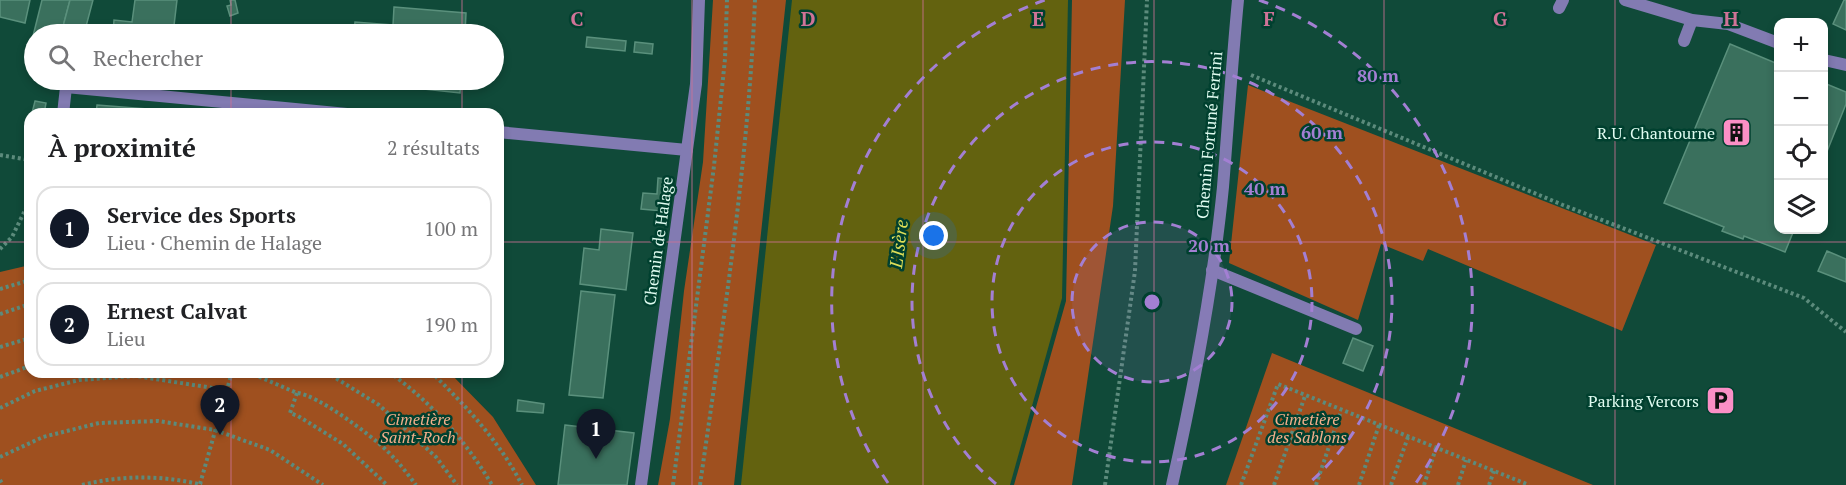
<!DOCTYPE html>
<html lang="fr">
<head>
<meta charset="utf-8">
<style>
  :root { --surface:#fff; --page:#f6f6f6; --text:#202124; --muted:#757577; --line:#e0e0e0; --accent:#111827 }
  body { margin:0; font-family:"PT Serif",serif; background:var(--page); color:var(--text) }
  .controls { position:absolute; right:18px; top:18px; display:grid; overflow:hidden; border-radius:12px; box-shadow:0 3px 9px #0003 }
  .controls button { width:54px; height:54px; display:grid; place-items:center; padding:0; border:0; border-bottom:2px solid var(--line); background:var(--surface); color:var(--text); font:30px sans-serif }
  .you { position:absolute; left:934px; top:236px; width:21px; height:21px; margin:-15px; border:4px solid #fff; border-radius:50%; background:#1a73e8; box-shadow:0 0 0 9px #1a73e833 }
  .badge { display:grid; place-items:center; width:39px; height:39px; border-radius:50%; background:var(--accent); color:#fff; font-size:20px; font-weight:700 }
  .pin { position:absolute; translate:-50% -50px; filter:drop-shadow(0 2px 3px #0008) }
  .pin::after { content:''; position:absolute; top:32px; width:21px; height:18px; background:inherit; clip-path:polygon(0 0,100% 0,50% 100%) }
  .list { margin:0; padding:0; list-style:none }
  h2 { display:flex; justify-content:space-between; align-items:center; height:78px; margin:0; padding:0 24px; font-size:26px }
  h2 small { font-size:20px; font-weight:400; color:var(--muted) }
  .list li { display:grid; grid-template-columns:39px 1fr auto; gap:18px; align-items:center; box-sizing:border-box; height:84px; margin:0 12px 12px; padding:0 12px; border:2px solid var(--line); border-radius:18px }
  .list b { display:block; font-size:22px; white-space:nowrap }
  .list p { margin:0; font-size:20px; white-space:nowrap; color:var(--muted) }
  .list em { font-size:20px; font-style:normal; color:var(--muted) }
  .icon { flex:none; width:33px; height:33px; fill:none; stroke:currentColor; stroke-width:2; stroke-linecap:round; stroke-linejoin:round }
  .map { position:relative; flex:none; width:1846px; height:485px; overflow:hidden }
  .search { position:absolute; background:var(--surface); box-shadow:0 3px 9px #0003; left:24px; top:24px; width:480px; height:66px; display:flex; align-items:center; gap:15px; box-sizing:border-box; padding:0 21px; border-radius:33px; color:var(--muted); font-size:22px }
  .panel { position:absolute; background:var(--surface); box-shadow:0 3px 9px #0003; left:24px; top:108px; width:480px; height:270px; border-radius:18px }
  .map>svg:first-child { display:block }
  .green { fill:#9f501f }
  .water { fill:#63620f }
  .building { fill:#3a705d; stroke:#5a907c; stroke-width:1.5 }
  .lines { fill:none; stroke-linecap:round; stroke-linejoin:round }
  .path { stroke:#5c8b7c; stroke-width:4; stroke-dasharray:3 3; stroke-linecap:butt }
  .service { stroke:#827bb2; stroke-width:12 }
  .minor { stroke:#827bb2; stroke-width:12 }
  .grid { fill:none; stroke:#ce7397; stroke-width:1.5; stroke-opacity:0.55 }
  .ring { fill:none; stroke:#a37fd3; stroke-width:3; stroke-dasharray:10 8 }
  .labels { text-anchor:middle; stroke-width:5; stroke-linejoin:round; paint-order:stroke }
  .poi-label { font-size:16px; fill:#e0fcf1; stroke:#00402f; text-anchor:end }
  .street-label { font-size:16px; fill:#e0fcf1; stroke:#00402f }
  .park-label { font-size:16px; font-style:italic; fill:#f2af8b; stroke:#00402f }
  .water-label { font-size:18px; font-style:italic; fill:#dede58; stroke:#00402f }
  .grid-label { font-size:20px; text-anchor:middle; font-weight:bold; fill:#ce7397; stroke:#00402f; stroke-width:5; stroke-linejoin:round; paint-order:stroke }
  .centre { fill:#a37fd3; stroke:#00402f; stroke-width:3 }
  .ring-label { font-size:18px; text-anchor:middle; font-weight:bold; fill:#a37fd3; stroke:#00402f; stroke-width:5; stroke-linejoin:round; paint-order:stroke }
</style>
</head>
<body>
<div class="map">
<svg width="1846" height="485" viewBox="0 0 1846 485">
  <rect width="100%" height="100%" fill="#104a39"/>
  <g class="green">
    <polygon points="713,0 786,0 734,485 658,485 670,419 684,291 703,162"/>
    <polygon points="1072,0 1125,0 1113,206 1072,485 1014,485 1066,301"/>
    <polygon points="1248,85 1656,245 1622,331 1428,249 1423,261 1381,244 1358,320 1229,263"/>
    <polygon points="30,265 30,372 449,372 493,417 536,485 0,485 0,272"/>
    <polygon points="1272,353 1593,485 1226,485"/>
  </g>
  <polygon class="water" points="792,0 1068,0 1062,298 1010,485 741,485"/>
  <g class="building">
    <polygon points="0,0 30,0 25,23 0,17"/>
    <polygon points="42,0 70,0 61,34 34,34 34,66 26,64"/>
    <polygon points="70,0 93,0 84,34 61,34"/>
    <polygon points="135,0 177,0 173,34 156,33 156,34 113,34 114,20 132,22"/>
    <polygon points="230,0 235,0 238,13 230,16 227,6 231,5"/>
    <polygon points="1844,0 1846,0 1846,30 1833,24"/>
    <polygon points="394,7 466,13 465,34 354,34 355,22 393,25"/>
    <polygon points="587,37 626,41 625,51 586,47"/>
    <polygon points="635,42 653,44 652,54 634,52"/>
    <polygon points="1730,44 1778,64 1778,230 1794,230 1785,252 1744,236 1743,239 1722,231 1724,227 1664,203"/>
    <polygon points="350,80 461,80 460,93 350,81"/>
    <polygon points="1824,83 1846,92 1846,104 1824,159"/>
    <polygon points="35,101 46,103 44,114 32,113"/>
    <polygon points="97,105 147,109 146,114 96,114"/>
    <polygon points="658,178 665,179 662,211 641,209 643,193 657,194"/>
    <polygon points="601,229 633,233 626,290 580,284 584,248 599,250"/>
    <polygon points="1827,251 1846,259 1846,282 1818,271"/>
    <polygon points="581,291 615,295 603,398 569,395"/>
    <polygon points="1353,338 1373,346 1363,371 1343,363"/>
    <polygon points="518,400 544,404 543,413 517,411"/>
    <polygon points="565,425 634,433 627,485 558,485"/>
  </g>
  <g class="lines">
    <g class="path">
      <polyline points="1251,75 1563,205 1804,298 1846,332"/>
      <polyline points="0,155 30,160"/>
      <polyline points="0,249 12,237 30,200"/>
      <polyline points="0,289 30,280"/>
      <polyline points="0,314 30,304"/>
      <polyline points="0,347 30,338"/>
      <path d="M248,372L297,393C316,394 371,435 386,450C397,460 407,473 416,485"/>
      <polyline points="326,372 379,405 436,457 457,485"/>
      <path d="M389,372C431,402 466,441 492,485"/>
      <path d="M431,372C465,405 500,442 522,485"/>
      <polyline points="0,377 30,366"/>
      <polyline points="297,393 290,413 298,416 343,444 387,485"/>
      <polyline points="0,408 35,391 79,380 136,376 226,390"/>
      <polyline points="0,457 43,437 99,423 158,421 215,430 270,450 323,485"/>
      <polyline points="0,480 3,485"/>
      <polyline points="200,484 232,372"/>
      <path d="M82,485C122,475 163,475 202,485"/>
      <polyline points="673,485 714,166 725,59 727,0"/>
      <path d="M700,485C723,324 748,163 755,0"/>
      <polyline points="1105,485 1135,271 1147,0"/>
      <polyline points="1241,485 1278,384 1529,485"/>
      <polyline points="1274,485 1305,396"/>
      <polyline points="1316,485 1341,411"/>
      <polyline points="1359,485 1379,425"/>
      <polyline points="1391,485 1408,437"/>
      <polyline points="1424,485 1436,448"/>
      <polyline points="1458,485 1466,460"/>
      <polyline points="1489,485 1494,471"/>
    </g>
    <g class="service">
      <polyline points="1559,8 1563,0"/>
      <polyline points="1684,41 1692,20"/>
      <polyline points="63,114 66,87"/>
      <polyline points="1212,270 1356,329"/>
    </g>
    <g class="minor">
      <polyline points="1625,0 1692,20 1728,24 1778,43"/>
      <polyline points="1824,60 1846,65"/>
      <polyline points="66,87 347,114"/>
      <polyline points="498,132 687,150"/>
      <polyline points="641,485 696,84 699,0"/>
      <path d="M1172,485C1194,387 1213,288 1223,187C1228,125 1232,62 1238,0"/>
    </g>
  </g>
  <path class="grid" d="M231,0V34M462,0V34M692,0V485M923,0V485M1154,0V485M1384,0V485M1615,0V485M231,80V114M462,80V114M0,242H30M498,242H1846M231,372V485M462,372V485"/>
  <circle cx="1152" cy="302" r="80" fill="#a37fd3" fill-opacity=".12"/>
  <g class="ring">
    <circle cx="1152" cy="302" r="80"/>
    <circle cx="1152" cy="302" r="160"/>
    <path d="M996 484A240 240 0 1 1 1308 484"/>
    <path d="M888 483A320 320 0 0 1 1045 0M1259 0A320 320 0 0 1 1416 483"/>
  </g>
  <defs>
    <symbol id="building-square" viewBox="-11 -11 22 22"><rect x="-9" y="-9" width="18" height="18" rx="4" fill="#fb8fc6" stroke="#00402f"/><path d="M-4-6H4V6H1V3H-1V6H-4ZM-2.5-4.3h1.7v1.8h-1.7ZM.8-4.3h1.7v1.8H.8ZM-2.5-1h1.7V.8h-1.7ZM.8-1h1.7V.8H.8Z" fill="#111"/></symbol>
    <symbol id="parking-square" viewBox="-11 -11 22 22"><rect x="-9" y="-9" width="18" height="18" rx="4" fill="#fb8fc6" stroke="#00402f"/><path d="M-3.5-5.5H1a3.5 3.5 0 0 1 0 7H-1V5.5H-3.5ZM-1-3.4V-.6H.8a1.4 1.4 0 0 0 0-2.8Z" fill="#111"/></symbol>
  </defs>
  <g fill-rule="evenodd">
    <use href="#building-square" x="1720" y="116" width="33" height="33"/>
    <use href="#parking-square" x="1704" y="384" width="33" height="33"/>
  </g>
  <g class="labels">
    <g class="poi-label">
      <text x="1715" y="139">R.U. Chantourne</text>
      <text x="1699" y="407">Parking Vercors</text>
    </g>
    <g class="street-label">
      <text transform="translate(1209 135) rotate(-85)" y="6">Chemin Fortuné Ferrini</text>
      <text transform="translate(658 241) rotate(-82)" y="6">Chemin de Halage</text>
    </g>
    <g class="park-label">
      <text x="418" y="425">Cimetière<tspan x="418" dy="18">Saint-Roch</tspan></text>
      <text x="1307" y="425">Cimetière<tspan x="1307" dy="18">des Sablons</tspan></text>
    </g>
    <g class="water-label">
      <text transform="translate(899 244) rotate(-83)" y="6">L'Isère</text>
    </g>
  </g>
  <g class="grid-label">
    <text x="577" y="26">C</text>
    <text x="808" y="26">D</text>
    <text x="1038" y="26">E</text>
    <text x="1269" y="26">F</text>
    <text x="1500" y="26">G</text>
    <text x="1731" y="26">H</text>
  </g>
  <circle cx="1152" cy="302" r="9" class="centre"/>
  <g class="ring-label">
    <text x="1378" y="82">80 m</text>
    <text x="1322" y="139">60 m</text>
    <text x="1265" y="195">40 m</text>
    <text x="1209" y="252">20 m</text>
  </g>
</svg>
<div class="controls">
<button>+</button>
<button>−</button>
<button><svg class="icon" aria-label="locate" viewBox="0 0 24 24"><circle cx="12" cy="12" r="6"/><path d="M12 2v4M12 18v4M2 12h4M18 12h4"/></svg></button>
<button><svg class="icon" aria-label="layers" viewBox="0 0 24 24"><path d="M12 4l9 5-9 5-9-5zM3 14l9 5 9-5"/></svg></button>
</div>
<div class="you"></div>
<div class="pin badge" style="left:596px;top:459px">1</div>
<div class="pin badge" style="left:220px;top:435px">2</div>
<div class="search"><svg class="icon" aria-label="search" viewBox="0 0 24 24"><circle cx="10" cy="10" r="6"/><path d="M15 15l6 6"/></svg>Rechercher</div>
<section class="panel">
<h2>À proximité<small>2 résultats</small></h2>
<ul class="list">
<li><span class="badge">1</span><div><b>Service des Sports</b><p>Lieu · Chemin de Halage</p></div><em>100 m</em></li>
<li><span class="badge">2</span><div><b>Ernest Calvat</b><p>Lieu</p></div><em>190 m</em></li>
</ul>
</section>
</div>
</body>
</html>
